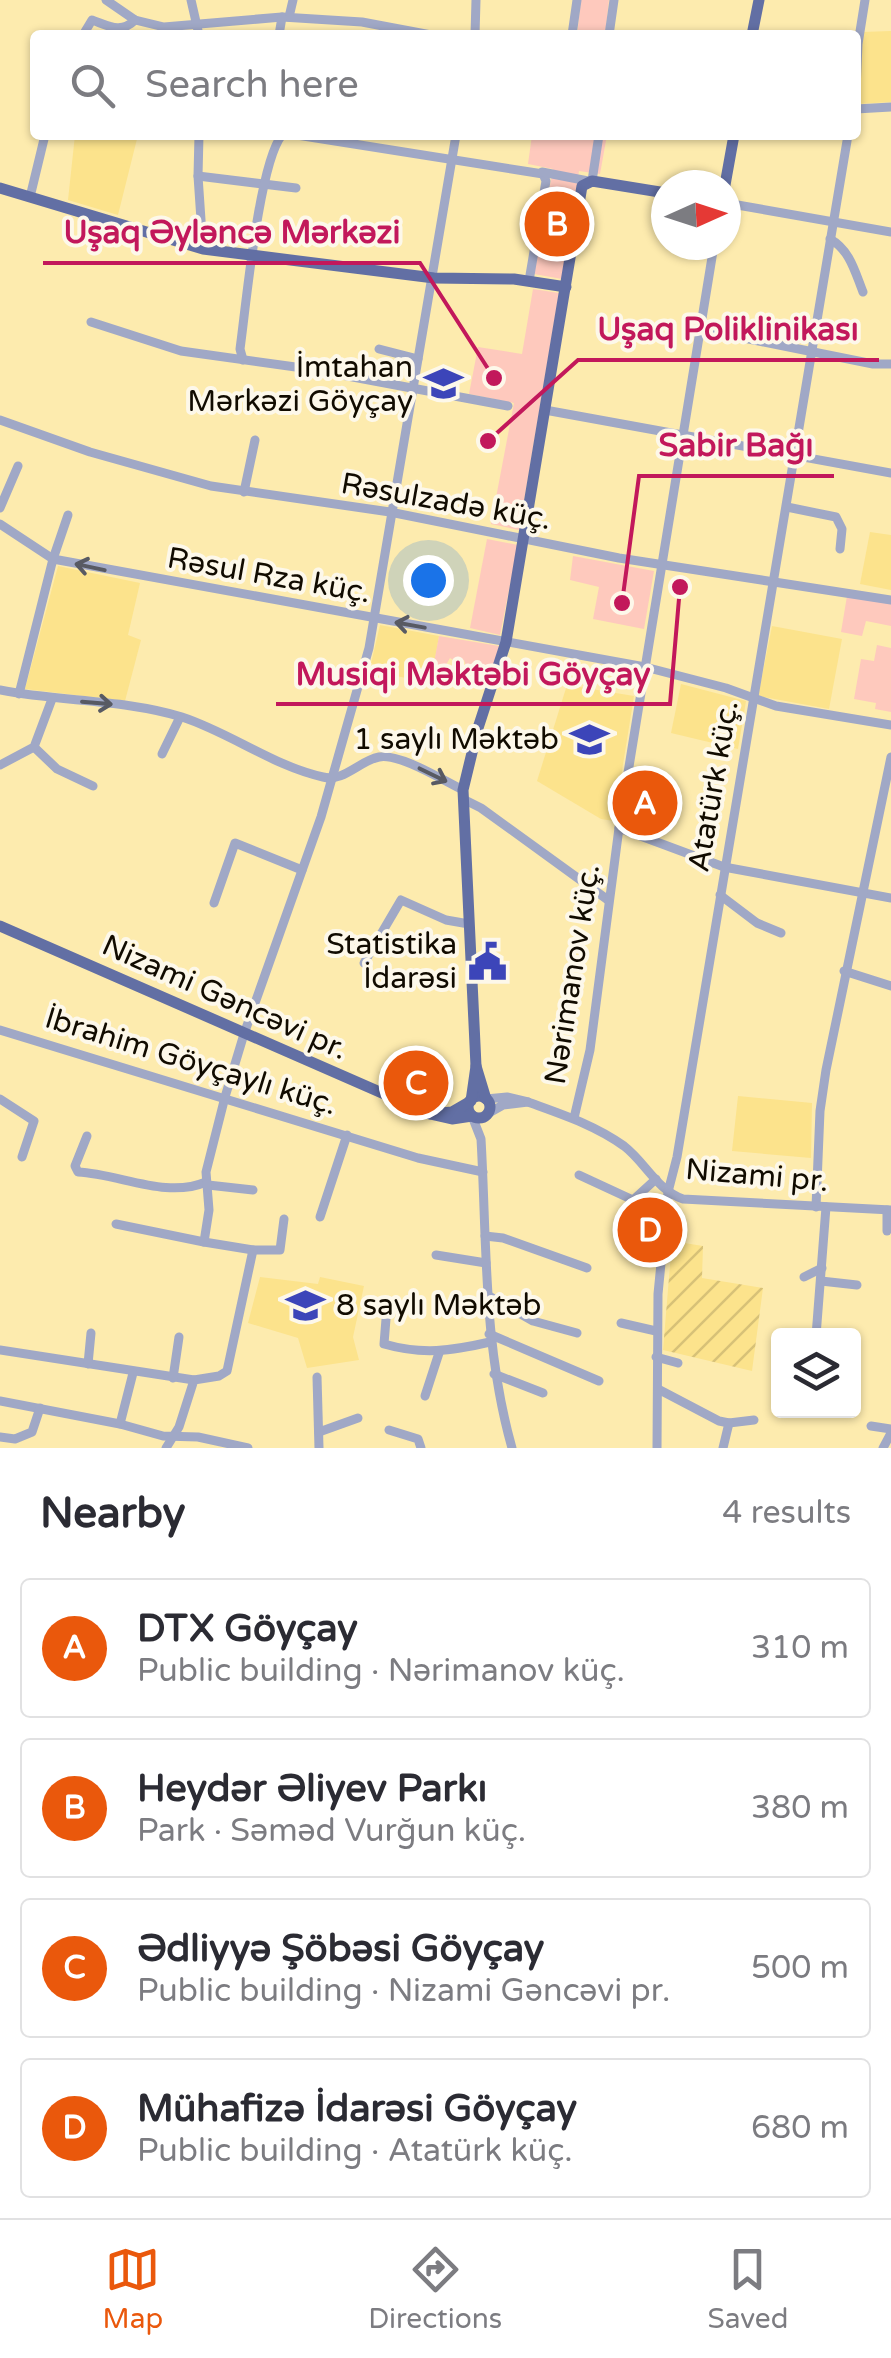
<!DOCTYPE html>
<html lang="en">
<head>
<meta charset="utf-8">
<style>
  :root { --surface:#fff; --page:#f2f2f3; --text:#2b2b33; --muted:#7c7c81; --line:#e1e1e2; --accent:#ea580c }
  body { margin:0; font-family:"Varela Round",sans-serif; background:var(--page); color:var(--text) }
  .controls { position:absolute; right:30px; bottom:30px; display:grid; overflow:hidden; border-radius:10px; box-shadow:0 2px 8px #0004 }
  .controls button { width:90px; height:90px; display:grid; place-items:center; padding:0; border:0; border-bottom:2px solid var(--line); background:var(--surface); color:var(--text); font:50px sans-serif }
  .compass { position:absolute; left:651px; top:170px; width:90px; height:90px; border-radius:50%; background:var(--surface); box-shadow:0 2px 8px #0004; rotate:87deg }
  .you { position:absolute; left:428px; top:580px; width:35px; height:35px; margin:-25px; border:8px solid #fff; border-radius:50%; background:#1a73e8; box-shadow:0 0 0 15px #1a73e833 }
  .badge { display:grid; place-items:center; width:65px; height:65px; border-radius:50%; background:var(--accent); color:#fff; font-size:32px; font-weight:700 }
  .pin { position:absolute; translate:-50% -50%; border:5px solid #fff; box-shadow:0 2px 10px #0006 }
  .list { margin:0; padding:0; list-style:none }
  h2 { display:flex; justify-content:space-between; align-items:center; height:130px; margin:0; padding:0 40px; font-size:42px }
  h2 small { font-size:32px; font-weight:400; color:var(--muted) }
  .list li { display:grid; grid-template-columns:65px 1fr auto; gap:30px; align-items:center; box-sizing:border-box; height:140px; margin:0 20px 20px; padding:0 20px; border:2px solid var(--line); border-radius:10px }
  .list b { display:block; font-size:38px; white-space:nowrap }
  .list p { margin:0; font-size:32px; white-space:nowrap; color:var(--muted) }
  .list em { font-size:32px; font-style:normal; color:var(--muted) }
  .icon { flex:none; width:55px; height:55px; fill:none; stroke:currentColor; stroke-width:2; stroke-linecap:round; stroke-linejoin:round }
  .map { position:relative; flex:none; width:891px; height:1448px; overflow:hidden }
  .search { position:absolute; background:var(--surface); box-shadow:0 2px 8px #0004; left:30px; right:30px; top:30px; height:110px; display:flex; align-items:center; gap:25px; box-sizing:border-box; padding:0 35px; border-radius:10px; color:var(--muted); font-size:38px }
  .sheet { height:770px; background:var(--surface) }
  nav { display:flex; justify-content:space-around; align-items:center; box-sizing:border-box; height:140px; border-top:2px solid var(--line); background:var(--surface); font-size:28px; color:var(--muted) }
  nav a { display:grid; justify-items:center; gap:5px }
  nav .on { color:var(--accent) }
  .map>svg:first-child { display:block }
  .built { fill:#fce38c }
  .industrial { fill:url(#industrial-furrows) }
  .green { fill:#fec9bd }
  .lines { fill:none; stroke-linecap:round; stroke-linejoin:round }
  .minor { stroke:#a0a8c6; stroke-width:9 }
  .major { stroke:#626fa4; stroke-width:11 }
  .oneway { stroke:#585a63 }
  .labels { text-anchor:middle; stroke-width:8; stroke-linejoin:round; paint-order:stroke }
  .poi-label { font-size:30px; fill:#110b00; stroke:#fdf8ea; text-anchor:end }
  .street-label { font-size:30px; fill:#110b00; stroke:#fdf8ea }
  .leader { fill:none; stroke:#c2185b; stroke-width:4 }
  .callout-dot { fill:#c2185b; stroke:#fdf8ea; stroke-width:4 }
  .callout-label { font-size:32px; text-anchor:middle; font-weight:bold; fill:#c2185b; stroke:#fdf8ea; stroke-width:8; stroke-linejoin:round; paint-order:stroke }
</style>
</head>
<body>
<div class="map">
<svg width="891" height="1448" viewBox="0 0 891 1448">
  <defs>
    <pattern id="industrial-furrows" width="10" height="10" patternUnits="userSpaceOnUse" patternTransform="scale(2.5)"><rect width="10" height="10" fill="#fce38c"/><path d="M-1 1l2-2M0 10L10 0M9 11l2-2" fill="none" stroke="#d7c177"/></pattern>
  </defs>
  <rect width="100%" height="100%" fill="#fdebae"/>
  <g class="built">
    <polygon points="891,31 891,102 858,104 862,32"/>
    <polygon points="75,135 138,135 118,215 68,200"/>
    <polygon points="870,532 891,535 891,590 860,584"/>
    <polygon points="58,566 140,583 128,635 141,640 125,701 25,689"/>
    <polygon points="380,625 439,636 431,683 396,676 371,663"/>
    <polygon points="772,626 842,639 829,709 758,696"/>
    <polygon points="681,684 746,701 738,749 671,733"/>
    <polygon points="567,685 634,696 614,821 601,819 537,781"/>
    <polygon points="738,1096 812,1103 811,1158 732,1151"/>
    <polygon points="260,1277 318,1284 320,1277 364,1286 353,1337 359,1360 307,1368 298,1338 248,1323"/>
  </g>
  <polygon class="industrial" points="672,1241 703,1246 702,1278 763,1288 752,1371 663,1350"/>
  <g class="green">
    <polygon points="581,0 609,0 605,35 577,35"/>
    <polygon points="532,135 607,135 600,174 579,171 562,279 534,274 553,169 528,164"/>
    <polygon points="533,289 559,293 519,530 491,524 514,403 469,394 478,347 522,354"/>
    <polygon points="487,539 518,545 500,635 470,628"/>
    <polygon points="573,556 654,571 644,629 593,619 599,587 570,580"/>
    <polygon points="847,596 891,604 891,626 866,621 862,636 841,632"/>
    <polygon points="439,636 499,646 492,674 483,673 476,662 467,668 464,660 458,663 450,658 443,670 433,668"/>
    <polygon points="877,645 891,648 891,712 875,709 876,703 854,699 861,659 874,661"/>
  </g>
  <g class="lines">
    <g class="minor">
      <polyline points="106,0 135,20 164,27 282,17 362,22 431,35"/>
      <polyline points="191,0 199,35"/>
      <polyline points="289,17 293,0"/>
      <path d="M83,35L92,20C109,26 121,34 135,20"/>
      <polyline points="279,35 282,17"/>
      <polyline points="475,35 476,0"/>
      <polyline points="572,35 577,0"/>
      <polyline points="609,35 614,0"/>
      <polyline points="856,90 858,44 865,0"/>
      <polyline points="856,109 891,107"/>
      <polyline points="199,135 198,176 203,249"/>
      <polyline points="297,135 543,174 546,181 529,281"/>
      <polyline points="542,172 588,181"/>
      <polyline points="198,176 296,188"/>
      <polyline points="592,181 599,135"/>
      <polyline points="30,197 45,135"/>
      <polyline points="726,203 891,232"/>
      <path d="M830,239C850,250 855,272 863,292"/>
      <polyline points="91,322 181,351 310,369 508,406"/>
      <polyline points="699,329 873,364 891,364"/>
      <polyline points="379,349 418,359"/>
      <path d="M243,360L240,349C246,306 259,163 282,135"/>
      <polyline points="545,410 891,473"/>
      <polyline points="0,420 90,452 211,486 390,512 619,558 891,600"/>
      <polyline points="244,492 255,440"/>
      <polyline points="787,507 836,517 842,529 840,549"/>
      <polyline points="0,508 18,466"/>
      <polyline points="0,524 53,559 645,667 726,688 776,706 891,725"/>
      <path d="M0,690C60,702 123,699 182,717C231,733 273,766 323,777C344,782 359,761 379,757C400,753 444,781 463,790"/>
      <polyline points="19,694 53,559 68,515"/>
      <polyline points="34,747 57,769 93,786"/>
      <polyline points="162,754 180,717"/>
      <polyline points="0,765 34,747 52,699"/>
      <polyline points="463,799 481,808 608,900"/>
      <polyline points="619,828 724,867 891,898"/>
      <polyline points="720,895 757,923 781,933"/>
      <polyline points="214,903 235,843 302,870"/>
      <polyline points="377,939 411,952"/>
      <polyline points="364,963 401,900 446,920 469,924"/>
      <polyline points="844,971 891,986"/>
      <polyline points="0,1030 418,1158 483,1172"/>
      <polyline points="0,1099 34,1121 22,1157"/>
      <polyline points="486,1099 507,1097 528,1102 503,1105 487,1114"/>
      <path d="M528,1102C561,1114 595,1125 624,1146C645,1162 657,1190 683,1199L891,1210"/>
      <path d="M472,1116L481,1139C487,1243 483,1346 512,1448"/>
      <polyline points="574,1118 590,1050 619,828 714,245"/>
      <path d="M87,1136L75,1166L78,1172C120,1174 166,1199 206,1182"/>
      <polyline points="579,1175 633,1200 656,1179"/>
      <polyline points="208,1185 253,1190"/>
      <polyline points="816,1207 820,1111 826,1070 891,757"/>
      <polyline points="887,1210 887,1231"/>
      <polyline points="320,1217 347,1135"/>
      <polyline points="116,1224 204,1242"/>
      <polyline points="485,1236 503,1238 587,1268"/>
      <polyline points="253,1250 280,1250 284,1219"/>
      <polyline points="436,1255 486,1263"/>
      <polyline points="804,1277 822,1268"/>
      <polyline points="821,1281 857,1285"/>
      <polyline points="487,1295 533,1321 577,1333"/>
      <path d="M386,1319L384,1344C422,1355 451,1351 490,1342"/>
      <polyline points="621,1323 656,1331"/>
      <polyline points="489,1334 599,1381"/>
      <polyline points="816,1336 826,1207"/>
      <polyline points="0,1350 194,1380"/>
      <polyline points="656,1357 678,1363"/>
      <polyline points="88,1364 91,1333"/>
      <polyline points="494,1374 543,1393"/>
      <polyline points="317,1377 319,1448"/>
      <polyline points="173,1378 179,1337"/>
      <polyline points="658,1389 719,1421 729,1423 754,1420"/>
      <polyline points="425,1396 439,1353"/>
      <polyline points="0,1401 120,1424 163,1436 198,1437 248,1448"/>
      <polyline points="120,1424 133,1373"/>
      <polyline points="871,1426 891,1429"/>
      <polyline points="389,1430 418,1439 421,1448"/>
      <polyline points="319,1432 358,1418"/>
      <polyline points="0,1437 15,1439 32,1432 40,1408"/>
      <polyline points="166,1448 179,1427 194,1380 219,1376 227,1371 253,1250 204,1242 209,1210 206,1172 225,1097 244,1034 321,817 369,648 456,135"/>
      <polyline points="657,1448 658,1294 668,1192 677,1157 848,135"/>
      <polyline points="723,1448 729,1423"/>
      <polyline points="883,1448 891,1433"/>
    </g>
    <g class="major">
      <polyline points="752,35 759,0"/>
      <polyline points="725,185 734,135"/>
      <polyline points="0,188 203,249 434,278 514,279 566,287"/>
      <polyline points="0,926 430,1114"/>
      <polyline points="476,1066 463,790 478,728 506,642 582,186 592,181 666,193"/>
      <circle cx="479" cy="1107" r="11"/>
      <polyline points="472,1116 452,1119 430,1114 452,1112 471,1101 476,1066 486,1099"/>
    </g>
  </g>
  <defs><path id="oneway-shaft" d="M-6 0H5M1.5-3L5.5 0L1.5 3" fill="none" stroke-width="1.6" stroke-linecap="round" stroke-linejoin="round" transform="scale(2.5)"/></defs>
  <g class="oneway">
    <use href="#oneway-shaft" transform="translate(90 567) rotate(-168)"/>
    <use href="#oneway-shaft" transform="translate(410 625) rotate(-170)"/>
    <use href="#oneway-shaft" transform="translate(97 703) rotate(5)"/>
    <use href="#oneway-shaft" transform="translate(433 775) rotate(26)"/>
  </g>
  <defs>
    <symbol id="university-bare" viewBox="-9 -9 18 18"><path d="M0-5L7-2L0 1L-7-2ZM-4 1L0 2.5L4 1V4Q0 6-4 4Z" fill="#3c45b9" stroke="#fdf8ea" stroke-width="2.5" paint-order="stroke"/></symbol>
    <symbol id="school-bare" viewBox="-9 -9 18 18"><path d="M0-5L7-2L0 1L-7-2ZM-4 1L0 2.5L4 1V4Q0 6-4 4Z" fill="#3c45b9" stroke="#fdf8ea" stroke-width="2.5" paint-order="stroke"/></symbol>
    <symbol id="civic-bare" viewBox="-9 -9 18 18"><path d="M-.6-6.5H3V-4.5H.6V-3L4-1V1h2V6H-6V1h2V-1L-.6-3ZM-1.2 2.5V6h2.4V2.5Z" fill="#3c45b9" stroke="#fdf8ea" stroke-width="2.5" paint-order="stroke"/></symbol>
  </defs>
  <g fill-rule="evenodd">
    <use href="#university-bare" x="416" y="356" width="55" height="55"/>
    <use href="#school-bare" x="562" y="712" width="55" height="55"/>
    <use href="#civic-bare" x="460" y="934" width="55" height="55"/>
    <use href="#school-bare" x="278" y="1278" width="55" height="55"/>
  </g>
  <g class="labels">
    <g class="poi-label">
      <text x="413" y="377">İmtahan<tspan x="413" dy="34">Mərkəzi Göyçay</tspan></text>
      <text x="559" y="749">1 saylı Məktəb</text>
      <text x="457" y="954">Statistika<tspan x="457" dy="34">İdarəsi</tspan></text>
      <text x="336" y="1315" text-anchor="start">8 saylı Məktəb</text>
    </g>
    <g class="street-label">
      <text transform="translate(446 501) rotate(10)" y="10">Rəsulzadə küç.</text>
      <text transform="translate(269 575) rotate(10)" y="10">Rəsul Rza küç.</text>
      <text transform="translate(713 786) rotate(-80)" y="10">Atatürk küç.</text>
      <text transform="translate(572 974) rotate(-81)" y="10">Nərimanov küç.</text>
      <text transform="translate(225 997) rotate(24)" y="10">Nizami Gəncəvi pr.</text>
      <text transform="translate(191 1061) rotate(17)" y="10">İbrahim Göyçaylı küç.</text>
      <text transform="translate(757 1175) rotate(5)" y="10">Nizami pr.</text>
    </g>
  </g>
  <path class="leader" d="M494 378L420 263H43M488 441L578 360H879M622 603L639 476H834M680 587L670 704H276"/>
  <g class="callout-dot">
    <circle cx="494" cy="378" r="10"/>
    <circle cx="488" cy="441" r="10"/>
    <circle cx="622" cy="603" r="10"/>
    <circle cx="680" cy="587" r="10"/>
  </g>
  <g class="callout-label">
    <text x="232" y="243">Uşaq Əyləncə Mərkəzi</text>
    <text x="728" y="340">Uşaq Poliklinikası</text>
    <text x="736" y="456">Sabir Bağı</text>
    <text x="473" y="685">Musiqi Məktəbi Göyçay</text>
  </g>
</svg>
<div class="controls">
<button><svg class="icon" aria-label="layers" viewBox="0 0 24 24"><path d="M12 4l9 5-9 5-9-5zM3 14l9 5 9-5"/></svg></button>
</div>
<svg class="compass" viewBox="-18 -18 36 36"><path d="M0-13l5 13h-10z" fill="#e53935"/><path d="M0 13l5-13h-10z" fill="#7c7c81"/></svg>
<div class="you"></div>
<div class="pin badge" style="left:645px;top:803px">A</div>
<div class="pin badge" style="left:557px;top:224px">B</div>
<div class="pin badge" style="left:416px;top:1083px">C</div>
<div class="pin badge" style="left:650px;top:1230px">D</div>
<div class="search"><svg class="icon" aria-label="search" viewBox="0 0 24 24"><circle cx="10" cy="10" r="6"/><path d="M15 15l6 6"/></svg>Search here</div>
</div>
<section class="sheet">
<h2>Nearby<small>4 results</small></h2>
<ul class="list">
<li><span class="badge">A</span><div><b>DTX Göyçay</b><p>Public building · Nərimanov küç.</p></div><em>310 m</em></li>
<li><span class="badge">B</span><div><b>Heydər Əliyev Parkı</b><p>Park · Səməd Vurğun küç.</p></div><em>380 m</em></li>
<li><span class="badge">C</span><div><b>Ədliyyə Şöbəsi Göyçay</b><p>Public building · Nizami Gəncəvi pr.</p></div><em>500 m</em></li>
<li><span class="badge">D</span><div><b>Mühafizə İdarəsi Göyçay</b><p>Public building · Atatürk küç.</p></div><em>680 m</em></li>
</ul>
</section>
<nav>
<a class="on"><svg class="icon" aria-label="map" viewBox="0 0 24 24"><path d="M3 6l6-2 6 2 6-2v14l-6 2-6-2-6 2zM9 4v14M15 6v14"/></svg>Map</a>
<a><svg class="icon" aria-label="directions" viewBox="0 0 24 24"><path d="M12 3l9 9-9 9-9-9zM9 14v-3h6M13 9l2 2-2 2"/></svg>Directions</a>
<a><svg class="icon" aria-label="saved" viewBox="0 0 24 24"><path d="M7 4h10v16l-5-4-5 4z"/></svg>Saved</a>
</nav>
</body>
</html>
